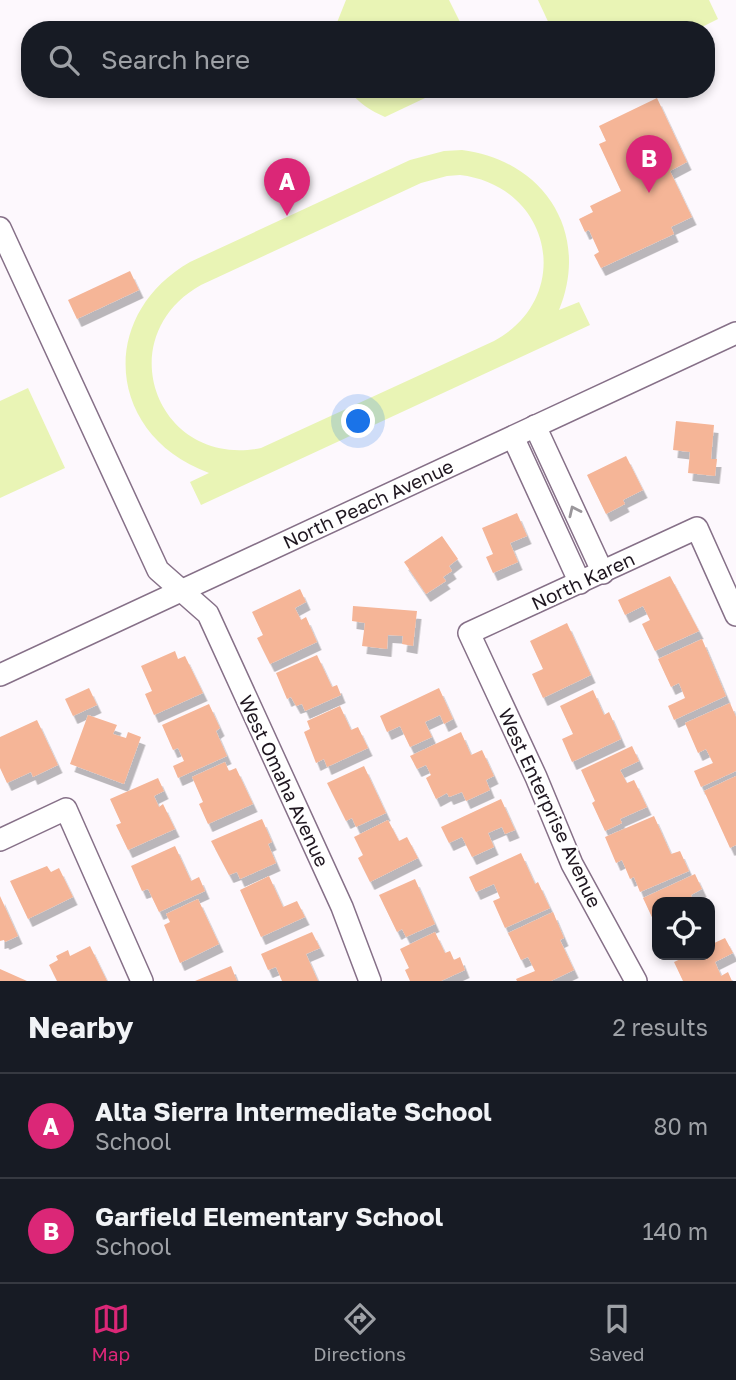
<!DOCTYPE html>
<html lang="en">
<head>
<meta charset="utf-8">
<style>
  :root { --surface:#171b24; --page:#20242c; --text:#f1f3f6; --muted:#9ea1a6; --line:#363941; --accent:#db2777 }
  body { margin:0; font-family:"Golos Text",sans-serif; background:var(--page); color:var(--text) }
  .controls { position:absolute; right:21px; bottom:21px; display:grid; overflow:hidden; border-radius:14px; box-shadow:0 4px 10px #0003 }
  .controls button { width:63px; height:63px; display:grid; place-items:center; padding:0; border:0; border-bottom:2px solid var(--line); background:var(--surface); color:var(--text); font:35px sans-serif }
  .you { position:absolute; left:359px; top:422px; width:24px; height:24px; margin:-18px; border:5px solid #fff; border-radius:50%; background:#1a73e8; box-shadow:0 0 0 10px #1a73e833 }
  .badge { display:grid; place-items:center; width:46px; height:46px; border-radius:50%; background:var(--accent); color:#fff; font-size:23px; font-weight:700 }
  .pin { position:absolute; translate:-50% -58px; filter:drop-shadow(0 2px 4px #0008) }
  .pin::after { content:''; position:absolute; top:37px; width:24px; height:21px; background:inherit; clip-path:polygon(0 0,100% 0,50% 100%) }
  .list { margin:0; padding:0; list-style:none }
  h2 { display:flex; justify-content:space-between; align-items:center; height:91px; margin:0; padding:0 28px; font-size:30px }
  h2 small { font-size:23px; font-weight:400; color:var(--muted) }
  .list li { display:grid; grid-template-columns:46px 1fr auto; gap:21px; align-items:center; box-sizing:border-box; height:105px; padding:0 28px; border-top:2px solid var(--line) }
  .list b { display:block; font-size:26px; white-space:nowrap }
  .list p { margin:0; font-size:23px; white-space:nowrap; color:var(--muted) }
  .list em { font-size:23px; font-style:normal; color:var(--muted) }
  .icon { flex:none; width:38px; height:38px; fill:none; stroke:currentColor; stroke-width:2; stroke-linecap:round; stroke-linejoin:round }
  .map { position:relative; flex:none; width:736px; height:981px; overflow:hidden }
  .search { position:absolute; background:var(--surface); box-shadow:0 4px 10px #0003; left:21px; right:21px; top:21px; height:77px; display:flex; align-items:center; gap:18px; box-sizing:border-box; padding:0 24px; border-radius:28px; color:var(--muted); font-size:26px }
  .sheet { height:301px; background:var(--surface) }
  nav { display:flex; justify-content:space-around; align-items:center; box-sizing:border-box; height:98px; border-top:2px solid var(--line); background:var(--surface); font-size:19px; color:var(--muted) }
  nav a { display:grid; justify-items:center; gap:4px }
  nav .on { color:var(--accent) }
  .map>svg:first-child { display:block }
  .green { fill:#e9f4b5; fill-rule:evenodd }
  .building { fill:#f5b597; filter:url(#shadow) }
  .lines { fill:none; stroke-linecap:round; stroke-linejoin:round }
  .minor-casing { stroke:#867088; stroke-width:24 }
  .minor { stroke:#fff; stroke-width:21 }
  .oneway { stroke:#9a979b }
  .labels { text-anchor:middle; stroke-width:5; stroke-linejoin:round; paint-order:stroke }
  .street-label { font-size:19px; fill:#1f1720; stroke:#fff }
</style>
</head>
<body>
<div class="map">
<svg width="736" height="981" viewBox="0 0 736 981">
  <defs>
    <filter id="shadow"><feDropShadow dx="4.5" dy="8" stdDeviation="0" flood-color="#0004"/></filter>
  </defs>
  <rect width="100%" height="100%" fill="#fdf8fd"/>
  <g class="green">
    <polygon points="346,0 449,0 464,30 334,30"/>
    <polygon points="538,0 709,0 718,19 696,30 552,30"/>
    <path d="M348,89H444L385,117C371,111 357,102 348,89Z"/>
    <path d="M462,150C543,160 591,232 559,310L579,302L590,325L201,505L190,482L209,473C107,436 96,316 190,262L410,160L444,151ZM460,175C552,186 575,297 494,341L261,448C157,469 108,337 201,285L421,183L447,176Z"/>
    <polygon points="28,388 65,468 0,498 0,401"/>
  </g>
  <g class="building">
    <polygon points="657,98 687,162 670,171 692,217 671,227 674,234 601,268 594,255 599,252 589,230 585,232 579,219 593,212 590,206 621,191 599,144 606,141 599,126"/>
    <polygon points="130,271 139,290 77,319 68,300"/>
    <polygon points="676,421 714,425 711,459 717,459 715,476 688,473 690,452 673,450"/>
    <polygon points="626,456 643,490 623,500 625,504 606,514 587,475"/>
    <polygon points="517,513 527,536 510,543 518,562 493,573 486,557 493,554 482,528"/>
    <polygon points="442,536 458,559 449,566 452,571 443,577 446,581 426,594 404,562"/>
    <polygon points="670,576 699,631 655,651 642,624 650,620 643,606 625,615 618,600"/>
    <polygon points="300,589 306,602 295,608 301,620 306,617 317,642 270,664 257,638 263,635 252,612"/>
    <polygon points="353,606 417,611 413,646 402,644 403,636 388,635 387,649 362,646 365,623 352,621"/>
    <polygon points="567,623 591,675 543,698 532,674 543,669 530,641"/>
    <polygon points="702,639 726,696 674,720 668,706 685,698 679,683 671,687 658,659"/>
    <polygon points="175,651 178,659 185,656 203,693 154,715 145,694 152,691 141,666"/>
    <polygon points="317,655 332,687 337,685 341,695 305,711 302,704 296,706 291,697 287,699 276,673"/>
    <polygon points="89,688 97,705 73,716 65,699"/>
    <polygon points="439,688 453,719 444,724 440,715 425,722 432,737 410,747 400,726 387,732 380,716"/>
    <polygon points="593,690 604,715 609,712 621,739 572,762 562,739 573,734 560,706"/>
    <polygon points="730,703 736,717 736,771 701,787 694,771 713,763 706,749 698,753 685,723"/>
    <polygon points="209,704 220,728 216,731 227,756 178,778 173,766 184,761 178,748 173,750 162,725"/>
    <polygon points="340,706 351,730 358,727 368,748 327,767 324,759 316,763 304,732 310,729 307,721"/>
    <polygon points="88,715 117,725 113,734 126,738 128,732 141,737 124,784 70,764"/>
    <polygon points="37,720 58,765 33,777 31,772 7,783 0,768 0,737"/>
    <polygon points="461,732 471,755 482,750 494,776 486,780 490,790 466,801 462,792 449,797 447,793 436,799 426,778 431,775 426,765 417,769 410,756"/>
    <polygon points="632,746 639,761 620,770 627,783 634,780 647,807 620,819 622,823 605,831 592,803 595,801 581,770"/>
    <polygon points="225,762 229,771 236,768 253,804 208,824 199,804 203,802 192,777"/>
    <polygon points="364,766 386,813 356,827 352,818 346,821 327,783"/>
    <polygon points="736,776 736,845 730,848 704,791"/>
    <polygon points="158,778 164,791 154,796 159,807 163,804 175,829 128,850 116,825 121,823 110,799"/>
    <polygon points="501,799 515,830 505,834 502,827 488,833 494,847 472,857 462,837 449,843 441,827"/>
    <polygon points="654,816 671,854 680,851 689,871 640,892 634,877 630,879 622,860 616,863 605,837"/>
    <polygon points="262,819 272,842 268,844 276,863 240,879 237,872 229,875 211,841"/>
    <polygon points="388,820 399,841 407,837 418,858 370,882 358,858 363,855 354,837"/>
    <polygon points="175,846 191,881 199,877 205,891 159,912 148,889 142,891 131,866"/>
    <polygon points="521,853 535,884 538,882 550,908 505,928 493,901 500,898 494,884 476,892 469,877"/>
    <polygon points="47,866 51,872 59,868 73,897 28,919 10,881"/>
    <polygon points="695,874 702,889 691,895 694,902 657,902 657,928 643,898"/>
    <polygon points="269,876 283,907 297,901 305,917 261,937 240,890"/>
    <polygon points="415,879 435,924 406,937 402,929 397,932 379,895"/>
    <polygon points="0,896 18,936 5,942 4,940 0,941"/>
    <polygon points="198,899 219,944 180,963 164,925 170,922 166,914"/>
    <polygon points="553,912 564,938 560,940 574,970 551,981 517,981 516,979 535,971 528,957 521,960 508,933"/>
    <polygon points="312,932 320,948 306,954 318,981 282,981 276,967 268,970 261,954"/>
    <polygon points="435,932 445,953 450,951 454,960 460,957 465,970 441,981 410,981 405,970 409,968 400,949"/>
    <polygon points="725,938 733,953 715,962 721,976 728,972 732,981 683,981 674,962 689,955 710,955 710,945"/>
    <polygon points="90,946 107,981 57,981 49,965 58,960 56,956 68,950 70,956"/>
    <polygon points="231,966 237,981 195,981"/>
    <polygon points="0,969 27,981 0,981"/>
  </g>
  <g class="lines">
    <defs>
      <g id="minor">
        <polyline points="0,228 158,570 208,614 342,907 370,981"/>
        <polyline points="535,426 603,573"/>
        <polyline points="513,437 580,583"/>
        <polyline points="0,675 736,333"/>
        <polyline points="0,840 66,809 142,981"/>
        <polyline points="636,981 572,864 536,777 469,633 697,528 736,615"/>
      </g>
    </defs>
    <use href="#minor" class="minor-casing"/>
    <use href="#minor" class="minor"/>
  </g>
  <defs><path id="oneway-chevron" d="M-2-3.5L2.5 0L-2 3.5" fill="none" stroke-width="1.6" stroke-linecap="round" stroke-linejoin="round" transform="scale(1.75)"/></defs>
  <use class="oneway" href="#oneway-chevron" transform="translate(574 511) rotate(-115)"/>
  <g class="labels">
    <g class="street-label">
      <text transform="translate(368 504) rotate(-25)" y="7">North Peach Avenue</text>
      <text transform="translate(583 581) rotate(-25)" y="7">North Karen</text>
      <text transform="translate(284 781) rotate(65)" y="7">West Omaha Avenue</text>
      <text transform="translate(550 808) rotate(65)" y="7">West Enterprise Avenue</text>
    </g>
  </g>
</svg>
<div class="controls">
<button><svg class="icon" aria-label="locate" viewBox="0 0 24 24"><circle cx="12" cy="12" r="6"/><path d="M12 2v4M12 18v4M2 12h4M18 12h4"/></svg></button>
</div>
<div class="you"></div>
<div class="pin badge" style="left:287px;top:216px">A</div>
<div class="pin badge" style="left:649px;top:193px">B</div>
<div class="search"><svg class="icon" aria-label="search" viewBox="0 0 24 24"><circle cx="10" cy="10" r="6"/><path d="M15 15l6 6"/></svg>Search here</div>
</div>
<section class="sheet">
<h2>Nearby<small>2 results</small></h2>
<ul class="list">
<li><span class="badge">A</span><div><b>Alta Sierra Intermediate School</b><p>School</p></div><em>80 m</em></li>
<li><span class="badge">B</span><div><b>Garfield Elementary School</b><p>School</p></div><em>140 m</em></li>
</ul>
</section>
<nav>
<a class="on"><svg class="icon" aria-label="map" viewBox="0 0 24 24"><path d="M3 6l6-2 6 2 6-2v14l-6 2-6-2-6 2zM9 4v14M15 6v14"/></svg>Map</a>
<a><svg class="icon" aria-label="directions" viewBox="0 0 24 24"><path d="M12 3l9 9-9 9-9-9zM9 14v-3h6M13 9l2 2-2 2"/></svg>Directions</a>
<a><svg class="icon" aria-label="saved" viewBox="0 0 24 24"><path d="M7 4h10v16l-5-4-5 4z"/></svg>Saved</a>
</nav>
</body>
</html>
